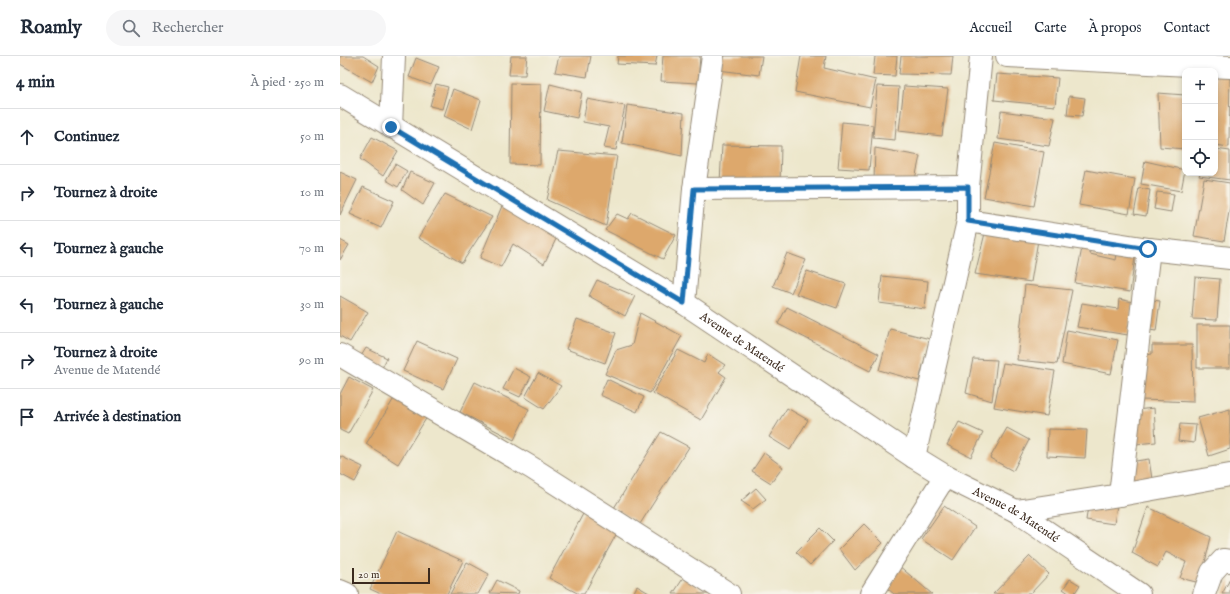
<!DOCTYPE html>
<html lang="fr">
<head>
<meta charset="utf-8">
<style>
  :root { --surface:#fff; --page:#f6f6f7; --text:#1f2937; --muted:#747a83; --line:#e0e1e3 }
  body { margin:0; font-family:"IM FELL English",serif; background:var(--page); color:var(--text) }
  .controls { position:absolute; right:12px; top:12px; display:grid; overflow:hidden; border-radius:8px; box-shadow:0 2px 6px #0003 }
  .controls button { width:36px; height:36px; display:grid; place-items:center; padding:0; border:0; border-bottom:1px solid var(--line); background:var(--surface); color:var(--text); font:20px sans-serif }
  .scale { position:absolute; left:12px; bottom:10px; width:78px; box-sizing:border-box; padding-left:4px; border:2px solid #3b2a1e; border-top:0; font-size:11px; line-height:14px; white-space:nowrap; color:#3b2a1e; -webkit-text-stroke:3px #f7f3e8; paint-order:stroke }
  .stop { position:absolute; width:12px; height:12px; margin:-9px; border:3px solid #1f6fb2; border-radius:50%; background:#fff }
  .stop.end { background:#1f6fb2; border-color:#fff; box-shadow:0 1px 4px #0008 }
  .list { margin:0; padding:0; list-style:none }
  h2 { display:flex; justify-content:space-between; align-items:center; height:52px; margin:0; padding:0 16px; font-size:17px }
  h2 small { font-size:13px; font-weight:400; color:var(--muted) }
  .list li { display:grid; grid-template-columns:26px 1fr auto; gap:12px; align-items:center; box-sizing:border-box; height:56px; padding:0 16px; border-top:1px solid var(--line) }
  .list b { display:block; font-size:15px; white-space:nowrap }
  .list p { margin:0; font-size:13px; white-space:nowrap; color:var(--muted) }
  .list em { font-size:13px; font-style:normal; color:var(--muted) }
  .icon { flex:none; width:22px; height:22px; fill:none; stroke:currentColor; stroke-width:2; stroke-linecap:round; stroke-linejoin:round }
  .map { position:relative; flex:none; width:890px; height:538px; overflow:hidden }
  header { display:flex; align-items:center; gap:24px; box-sizing:border-box; height:56px; padding:0 20px; background:var(--surface); border-bottom:1px solid var(--line) }
  header strong { font-size:19px }
  nav { display:flex; gap:22px; margin-inline-start:auto; font-size:14px }
  .search { width:280px; height:36px; background:var(--page); display:flex; align-items:center; gap:10px; box-sizing:border-box; padding:0 14px; border-radius:22px; color:var(--muted); font-size:15px }
  main { display:flex }
  aside { flex:1; background:var(--surface) }
  .map>svg:first-child { display:block }
  .building { fill:#dda86c }
  .lines { fill:none; stroke-linecap:round; stroke-linejoin:round }
  .street-casing { stroke:#948875; stroke-width:24 }
  .street { stroke:#fff; stroke-width:22 }
  .route { stroke:#1f6fb2; stroke-width:5 }
  .labels { text-anchor:middle; stroke-width:4; stroke-linejoin:round; paint-order:stroke }
  .street-label { font-size:12px; fill:#3b2a1e; stroke:#f7f3e8 }
</style>
</head>
<body>
<header>
<strong>Roamly</strong>
<div class="search"><svg class="icon" aria-label="search" viewBox="0 0 24 24"><circle cx="10" cy="10" r="6"/><path d="M15 15l6 6"/></svg>Rechercher</div>
<nav><a>Accueil</a><a>Carte</a><a>À propos</a><a>Contact</a></nav>
</header>
<main>
<aside>
<h2>4 min<small>À pied · 250 m</small></h2>
<ul class="list">
<li><svg class="icon" aria-label="ahead" viewBox="0 0 24 24"><path d="M12 20V5M6 11l6-6 6 6"/></svg><div><b>Continuez</b></div><em>50 m</em></li>
<li><svg class="icon" aria-label="right" viewBox="0 0 24 24"><path d="M7 20v-9h11M14 6l5 5-5 5"/></svg><div><b>Tournez à droite</b></div><em>10 m</em></li>
<li><svg class="icon" aria-label="left" viewBox="0 0 24 24"><path d="M17 20v-9H6M10 6l-5 5 5 5"/></svg><div><b>Tournez à gauche</b></div><em>70 m</em></li>
<li><svg class="icon" aria-label="left" viewBox="0 0 24 24"><path d="M17 20v-9H6M10 6l-5 5 5 5"/></svg><div><b>Tournez à gauche</b></div><em>30 m</em></li>
<li><svg class="icon" aria-label="right" viewBox="0 0 24 24"><path d="M7 20v-9h11M14 6l5 5-5 5"/></svg><div><b>Tournez à droite</b><p>Avenue de Matendé</p></div><em>90 m</em></li>
<li><svg class="icon" aria-label="arrive" viewBox="0 0 24 24"><path d="M6 21V4h12l-3 4 3 4H6"/></svg><div><b>Arrivée à destination</b></div></li>
</ul>
</aside>
<div class="map">
<svg width="890" height="538" viewBox="0 0 890 538">
  <rect width="100%" height="100%" fill="#f7f3e8"/>
  <filter id="ink" filterUnits="userSpaceOnUse"><feTurbulence type="fractalNoise" baseFrequency=".025" numOctaves="2"/><feDisplacementMap in="SourceGraphic" scale="8" xChannelSelector="R" yChannelSelector="G"/><feConvolveMatrix kernelMatrix="1 2 1 2 8 2 1 2 1" color-interpolation-filters="sRGB"/></filter>
  <filter id="wash" filterUnits="userSpaceOnUse"><feTurbulence type="fractalNoise" baseFrequency=".012" numOctaves="4" result="noise"/><feDisplacementMap in="SourceGraphic" scale="16" xChannelSelector="R" yChannelSelector="G"/><feGaussianBlur stdDeviation="0.9" result="paint"/><feColorMatrix in="noise" values="0 0 0 0 0 0 0 0 0 0 0 0 0 0 0 0 0 1.4 0 .05"/><feComposite in="paint" operator="in"/></filter>
  <g filter="url(#wash)">
    <rect width="100%" height="100%" fill="#ede7cc"/>
    <g id="blocks">
      <g class="building">
        <polygon points="0,0 23,0 39,10 32,26 0,8"/>
        <polygon points="171,0 187,0 185,19 169,19"/>
        <polygon points="219,0 251,0 247,21 215,16"/>
        <polygon points="278,0 317,0 315,10 277,8"/>
        <polygon points="323,0 360,0 358,27 321,25"/>
        <polygon points="380,0 422,0 419,19 378,14"/>
        <polygon points="461,0 486,0 484,12 536,24 530,51 455,36"/>
        <polygon points="535,0 557,0 555,20 533,19"/>
        <polygon points="561,0 613,0 611,19 559,18"/>
        <polygon points="76,2 99,11 91,29 69,21"/>
        <polygon points="875,15 890,15 889,91 875,89"/>
        <polygon points="657,18 718,22 715,50 654,44"/>
        <polygon points="171,27 201,28 200,109 170,108"/>
        <polygon points="96,28 108,31 102,53 90,50"/>
        <polygon points="210,28 242,36 237,62 204,55"/>
        <polygon points="537,30 559,31 555,84 533,82"/>
        <polygon points="564,30 608,33 602,80 559,75"/>
        <polygon points="113,33 141,44 132,73 104,60"/>
        <polygon points="818,37 845,39 845,93 820,91"/>
        <polygon points="729,40 745,42 742,60 727,59"/>
        <polygon points="247,43 285,50 276,94 264,92 269,71 243,66"/>
        <polygon points="287,49 344,57 342,100 282,87"/>
        <polygon points="661,55 715,62 709,90 658,83"/>
        <polygon points="502,66 533,69 529,114 498,112"/>
        <polygon points="32,81 58,95 43,120 20,103"/>
        <polygon points="655,87 704,96 694,150 644,141"/>
        <polygon points="382,89 441,90 440,128 380,127"/>
        <polygon points="535,92 580,100 574,128 534,125"/>
        <polygon points="875,93 890,95 890,124 859,120 860,117 875,117"/>
        <polygon points="218,95 277,100 266,170 207,144"/>
        <polygon points="805,105 845,114 841,135 801,128"/>
        <polygon points="55,108 67,115 58,131 46,124"/>
        <polygon points="746,114 795,123 789,158 739,149"/>
        <polygon points="0,116 17,124 0,159"/>
        <polygon points="70,116 95,127 83,149 62,134"/>
        <polygon points="864,123 890,127 890,150 884,185 854,180"/>
        <polygon points="23,131 54,145 41,172 10,158"/>
        <polygon points="799,132 810,134 806,160 794,158"/>
        <polygon points="817,136 834,138 831,156 814,153"/>
        <polygon points="105,138 152,161 122,207 78,182"/>
        <polygon points="162,150 217,181 204,208 173,188 161,211 140,202"/>
        <polygon points="292,157 336,179 323,203 265,174 277,158 288,163"/>
        <polygon points="646,173 698,184 691,226 635,218"/>
        <polygon points="0,184 9,189 0,204"/>
        <polygon points="743,187 752,187 750,198 776,204 778,191 796,194 790,236 735,227"/>
        <polygon points="447,197 466,204 451,237 433,230"/>
        <polygon points="467,215 506,228 497,252 456,238"/>
        <polygon points="542,220 588,225 585,253 539,247"/>
        <polygon points="855,221 880,223 877,264 852,263"/>
        <polygon points="257,224 295,240 285,260 249,240"/>
        <polygon points="685,229 732,234 717,308 677,304"/>
        <polygon points="0,240 28,256 10,286 0,280"/>
        <polygon points="779,243 793,246 788,279 737,271 742,247 778,253"/>
        <polygon points="806,243 820,245 816,275 803,273"/>
        <polygon points="447,251 539,298 530,315 438,268"/>
        <polygon points="300,257 342,280 310,337 265,318 276,294 292,289"/>
        <polygon points="237,263 276,277 265,307 226,293"/>
        <rect x="857" y="269" width="33" height="43"/>
        <polygon points="550,273 590,283 579,325 539,314"/>
        <polygon points="727,274 778,284 771,318 722,308"/>
        <polygon points="77,285 117,303 103,333 63,315"/>
        <polygon points="812,289 852,289 853,346 802,344 801,300 812,298"/>
        <polygon points="26,292 47,302 41,314 20,302"/>
        <polygon points="338,294 364,307 368,298 385,309 379,316 386,321 361,364 313,337"/>
        <polygon points="633,303 657,304 652,345 626,337"/>
        <polygon points="663,307 715,315 707,360 654,351"/>
        <polygon points="174,312 191,321 180,341 163,333"/>
        <polygon points="198,317 221,330 204,353 185,341"/>
        <polygon points="9,321 33,334 8,378 0,374 0,338"/>
        <polygon points="267,323 304,341 297,356 260,339"/>
        <polygon points="135,326 189,353 174,384 120,356"/>
        <polygon points="55,341 87,361 58,408 26,388"/>
        <polygon points="447,352 468,364 450,394 429,381"/>
        <polygon points="814,352 816,386 796,388 796,354"/>
        <polygon points="890,353 890,393 869,400 858,362"/>
        <polygon points="619,366 643,377 631,401 607,389"/>
        <polygon points="840,368 856,369 854,387 838,385"/>
        <polygon points="667,372 689,384 673,415 650,402"/>
        <polygon points="708,373 747,374 745,402 707,400"/>
        <polygon points="321,376 349,391 300,468 274,452"/>
        <polygon points="424,397 443,411 431,427 412,415"/>
        <polygon points="0,400 23,411 15,426 0,418"/>
        <polygon points="809,403 812,423 792,426 789,406"/>
        <polygon points="416,432 426,443 413,453 401,445"/>
        <polygon points="749,445 777,449 774,468 746,464"/>
        <polygon points="604,450 635,471 613,504 581,483"/>
        <polygon points="808,451 871,481 860,527 840,522 846,506 826,496 818,511 792,497"/>
        <polygon points="244,456 278,475 244,538 239,538 209,522"/>
        <polygon points="524,468 543,487 515,514 499,493"/>
        <polygon points="480,472 493,485 470,509 456,496"/>
        <polygon points="57,475 123,505 107,538 41,538 30,533"/>
        <polygon points="690,500 709,518 690,538 653,538"/>
        <polygon points="127,506 149,518 138,538 110,538"/>
        <polygon points="558,509 592,538 554,538 542,528"/>
        <polygon points="344,521 368,538 333,538"/>
        <polygon points="730,523 740,529 734,538 730,538 723,533"/>
        <polygon points="890,523 890,538 882,538"/>
        <polygon points="157,524 179,535 178,538 150,537"/>
        <polygon points="297,530 309,537 293,538"/>
      </g>
    </g>
  </g>
  <g filter="url(#ink)">
    <use href="#blocks" fill-opacity="0" stroke="#948875" stroke-width="1"/>
    <g class="lines">
      <defs>
        <g id="street">
          <polyline points="667,0 890,11"/>
          <path id="s1" d="M0,39L344,247L574,401L605,420L676,455L799,538"/>
          <polyline points="51,71 54,0"/>
          <polyline points="354,133 628,131"/>
          <polyline points="628,165 809,193 890,202"/>
          <polyline points="344,247 354,133 373,0"/>
          <polyline points="0,299 192,412 389,538"/>
          <polyline points="574,401 628,165 628,131 641,0"/>
          <polyline points="780,439 809,193"/>
          <polyline points="676,455 780,439 890,419"/>
          <polyline points="0,535 7,538"/>
          <polyline points="531,538 605,420"/>
          <polyline points="864,538 872,516 883,504 890,505"/>
        </g>
      </defs>
      <use href="#street" class="street-casing"/>
      <use href="#street" class="street"/>
    </g>
  </g>
  <g class="lines" filter="url(#ink)">
    <polyline class="route" points="51,71 344,247 354,133 628,131 628,165 808,193"/>
  </g>
  <g class="labels">
    <g class="street-label">
      <text dy="4" stroke="none"><textPath href="#s1" startOffset="472">Avenue de Matendé</textPath></text>
      <text dy="4" stroke="none"><textPath href="#s1" startOffset="796">Avenue de Matendé</textPath></text>
    </g>
  </g>
</svg>
<div class="controls">
<button>+</button>
<button>−</button>
<button><svg class="icon" aria-label="locate" viewBox="0 0 24 24"><circle cx="12" cy="12" r="6"/><path d="M12 2v4M12 18v4M2 12h4M18 12h4"/></svg></button>
</div>
<div class="scale">20 m</div>
<div class="stop" style="left:808px;top:193px"></div>
<div class="stop end" style="left:51px;top:71px"></div>
</div>
</main>
</body>
</html>
